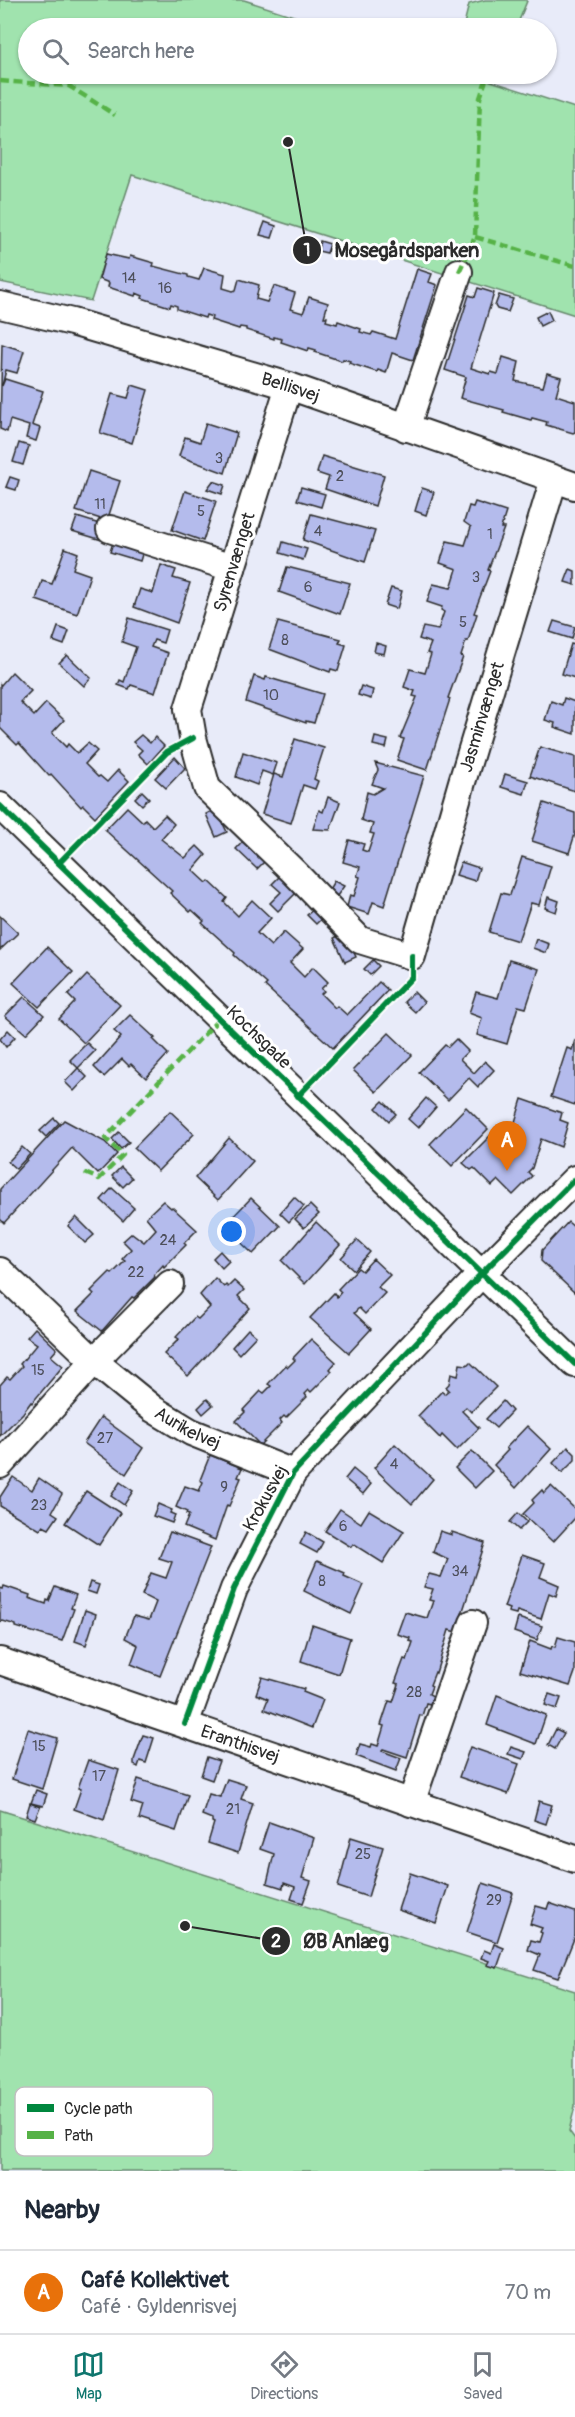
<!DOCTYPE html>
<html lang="en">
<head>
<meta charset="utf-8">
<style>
  :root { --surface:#fff; --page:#f6f6f7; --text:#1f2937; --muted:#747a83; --line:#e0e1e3; --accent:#0f766e }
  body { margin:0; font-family:Pangolin,sans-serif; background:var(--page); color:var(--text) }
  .you { position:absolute; left:232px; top:1232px; width:21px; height:21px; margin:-15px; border:4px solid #fff; border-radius:50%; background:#1a73e8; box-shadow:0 0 0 9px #1a73e833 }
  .badge { display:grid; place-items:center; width:39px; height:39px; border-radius:50%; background:var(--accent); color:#fff; font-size:20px; font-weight:700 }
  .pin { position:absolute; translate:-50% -50px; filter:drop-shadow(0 2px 3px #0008) }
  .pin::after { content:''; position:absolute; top:32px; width:21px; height:18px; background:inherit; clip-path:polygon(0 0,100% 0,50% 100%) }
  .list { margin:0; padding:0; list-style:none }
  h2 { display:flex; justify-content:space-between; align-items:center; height:78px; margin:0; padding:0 24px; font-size:26px }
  h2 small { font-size:20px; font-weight:400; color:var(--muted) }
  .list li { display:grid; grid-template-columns:39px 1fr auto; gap:18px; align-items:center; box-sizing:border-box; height:84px; padding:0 24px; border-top:2px solid var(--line) }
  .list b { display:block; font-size:22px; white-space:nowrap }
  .list p { margin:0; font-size:20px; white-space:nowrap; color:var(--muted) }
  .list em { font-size:20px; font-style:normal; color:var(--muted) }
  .icon { flex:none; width:33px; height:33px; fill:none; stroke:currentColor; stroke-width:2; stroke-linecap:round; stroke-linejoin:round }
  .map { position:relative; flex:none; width:575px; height:2171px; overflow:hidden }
  .search { position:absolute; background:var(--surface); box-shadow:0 2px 4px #0004; left:18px; right:18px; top:18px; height:66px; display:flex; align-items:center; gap:15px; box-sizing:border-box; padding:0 21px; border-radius:33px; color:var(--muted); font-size:22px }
  .sheet { height:162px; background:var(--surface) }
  nav { display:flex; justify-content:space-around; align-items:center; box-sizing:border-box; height:84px; border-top:2px solid var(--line); background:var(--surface); font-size:16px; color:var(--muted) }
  nav a { display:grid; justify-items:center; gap:3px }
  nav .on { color:var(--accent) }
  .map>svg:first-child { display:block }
  .green { fill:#a0e3ae; stroke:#66876c; stroke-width:1.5 }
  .building { fill:#b4bbec; stroke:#2b2b2b; stroke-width:1.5 }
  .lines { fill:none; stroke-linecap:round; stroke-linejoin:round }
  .minor-casing { stroke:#2b2b2b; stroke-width:30 }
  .minor { stroke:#fff; stroke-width:26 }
  .quiet { stroke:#56b246; stroke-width:4.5; stroke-dasharray:9 4.5; stroke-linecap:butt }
  .cycleway-casing { stroke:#fff; stroke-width:10 }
  .cycleway { stroke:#00873e; stroke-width:6 }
  .labels { text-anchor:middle; stroke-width:6; stroke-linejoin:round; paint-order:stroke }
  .number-label { font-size:15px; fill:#4d4f5b }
  .street-label { font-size:18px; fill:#2b2b2b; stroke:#fff }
  .key { fill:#fff; stroke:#bfbfbf; stroke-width:1.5 }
  .key-label { font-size:16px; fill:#2b2b2b }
  .leader { fill:none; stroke:#2b2b2b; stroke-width:2 }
  .callout-dot { fill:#2b2b2b; stroke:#fff; stroke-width:2 }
  .mark-label { font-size:18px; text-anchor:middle; font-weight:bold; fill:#fff }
  .callout-label { font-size:20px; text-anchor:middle; font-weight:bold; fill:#2b2b2b; stroke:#fff; stroke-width:6; stroke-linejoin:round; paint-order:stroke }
</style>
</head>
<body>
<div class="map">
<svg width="575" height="2171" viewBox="0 0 575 2171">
  <rect width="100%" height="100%" fill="#e8ebf9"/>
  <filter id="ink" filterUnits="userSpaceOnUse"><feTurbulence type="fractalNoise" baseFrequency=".0167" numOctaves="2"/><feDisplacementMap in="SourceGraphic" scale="12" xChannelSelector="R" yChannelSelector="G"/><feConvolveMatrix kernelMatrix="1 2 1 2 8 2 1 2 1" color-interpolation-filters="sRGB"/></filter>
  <g filter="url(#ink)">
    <g class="green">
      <polygon points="0,0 244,0 331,28 28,28 28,74 469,74 575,108 575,315 132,175 91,301 0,282"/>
      <polygon points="485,0 525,0 527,1 516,28 463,28 469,4"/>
      <polygon points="0,1810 575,1991 575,2106 569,2131 575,2139 575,2171 0,2171"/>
    </g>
    <g class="building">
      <polygon points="265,222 276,226 272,238 260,235"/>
      <polygon points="320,241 330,244 327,253 318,251"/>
      <polygon points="106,254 129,259 130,256 154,263 153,266 188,275 188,277 199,280 204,268 225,274 223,288 233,291 236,290 239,279 259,285 256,299 267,302 274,286 295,293 290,309 303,313 309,297 328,303 324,317 327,317 326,321 337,324 338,321 361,329 360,332 371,335 373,332 395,339 417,269 432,274 429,282 437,285 413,360 392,353 386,373 378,370 377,372 349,363 350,361 343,359 342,361 315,352 316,350 309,348 308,351 281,342 282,339 274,337 274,339 246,330 246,328 240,327 239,329 211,320 212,317 206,315 205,318 177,309 177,306 171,304 170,307 142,298 143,296 136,293 135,296 108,287 109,283 99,279"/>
      <polygon points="478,288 494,293 471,368 490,374 491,372 498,374 503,357 519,362 515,381 543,387 547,373 561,377 556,395 575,401 575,432 573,433 546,425 547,422 532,418 531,420 503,412 504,410 460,398 466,377 445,370 469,295 475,297"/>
      <polygon points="499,295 513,299 508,312 497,309 495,306"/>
      <polygon points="548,311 552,320 540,326 536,317"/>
      <polygon points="2,344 24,351 17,373 6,370 2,386 5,379 43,391 32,425 40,428 36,441 26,438 29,426 10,420 7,432 0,429"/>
      <polygon points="132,385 148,390 132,443 100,433 112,394 128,398"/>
      <polygon points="206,423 237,433 225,473 179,456 185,437 200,442"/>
      <polygon points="19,443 29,446 23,465 13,462"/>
      <polygon points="322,456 384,475 375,506 325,489 329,477 317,473"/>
      <polygon points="89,471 120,481 107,521 76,511"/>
      <polygon points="10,477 19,480 16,490 6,487"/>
      <polygon points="213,481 225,485 222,494 207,489"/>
      <polygon points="301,487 325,494 321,507 297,500"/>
      <polygon points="422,488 434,492 426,515 415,511"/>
      <polygon points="185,491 216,501 203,541 172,530"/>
      <polygon points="475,502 506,512 501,528 504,528 488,570 490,571 474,613 477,614 468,641 466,641 461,656 463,657 448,698 450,699 427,770 397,760 404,739 400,738 417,697 413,696 415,691 404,687 410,669 425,673 431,654 427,653 431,643 419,639 423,627 438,630 444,612 441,610 442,607 427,602 433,584 451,588 457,569 440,563 447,541 465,545 471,527 464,522 469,506 473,507"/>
      <polygon points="311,514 375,531 365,562 303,540"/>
      <polygon points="77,517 109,527 105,541 72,531"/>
      <polygon points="114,539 144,548 140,561 110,552"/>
      <polygon points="283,542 307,549 303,560 280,553"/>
      <polygon points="65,548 78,553 73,569 90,575 77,614 36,600 42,581 52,584"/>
      <polygon points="161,565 176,570 173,578 190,583 177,623 134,607 140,589 153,593"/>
      <polygon points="287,567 350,583 340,614 279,592"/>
      <polygon points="570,569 575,571 575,585 565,582"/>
      <polygon points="391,588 402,591 397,609 385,605"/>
      <polygon points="129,618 167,630 163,643 154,640 151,647 168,653 155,693 131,685 129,689 118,685 120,680 124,682 136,647 122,642"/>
      <polygon points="554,621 575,627 572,639 550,632"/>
      <polygon points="278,622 341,639 339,643 346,645 338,671 331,669 330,672 269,649"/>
      <polygon points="58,627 69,631 64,645 53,641"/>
      <polygon points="376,643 386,646 384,654 374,652"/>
      <polygon points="571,644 575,645 575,678 562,674"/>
      <polygon points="67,655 91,678 84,686 59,663"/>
      <polygon points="12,672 31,691 20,702 34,716 46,703 64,720 52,733 66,747 68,744 77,753 88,743 97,751 85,764 98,777 100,776 107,782 118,770 129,781 95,817 83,805 81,807 51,774 49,776 19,743 17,745 0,728 0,684 1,685"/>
      <polygon points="254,676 265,680 266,677 323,694 314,723 306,721 306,723 246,702"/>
      <polygon points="361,686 373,690 371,699 358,695"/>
      <polygon points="564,698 575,702 575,734 554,727 555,723 545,720 551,701 562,705"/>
      <polygon points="141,735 150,743 155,737 164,746 148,764 138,754 142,750 133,742"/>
      <polygon points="375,737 388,740 386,748 373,745"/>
      <polygon points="295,739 324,748 314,779 318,781 315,789 303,785 291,823 262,814 274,774 283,777"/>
      <polygon points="540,747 575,757 575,791 530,776"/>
      <polygon points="243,752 277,763 273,775 262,771 257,785 236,777"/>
      <polygon points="175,757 185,768 166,788 155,778"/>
      <polygon points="375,763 424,776 384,906 373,902 369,914 347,907 350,895 354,896 360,877 357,876 360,867 343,862 349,840 364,844 362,850 368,852 374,834 370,833 373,824 361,820 367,792 373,794 383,788 372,784 378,770"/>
      <polygon points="505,774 528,781 524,794 501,787"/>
      <polygon points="142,791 149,798 142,805 135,798"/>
      <polygon points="328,797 340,802 330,830 313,829 319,810 323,812"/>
      <polygon points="544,803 575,813 575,834 569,853 532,841"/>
      <polygon points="127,807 143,822 145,819 153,827 165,815 174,824 161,839 185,858 197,846 206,855 193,870 207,883 209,881 227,898 224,902 238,916 252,900 271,918 257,933 271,946 284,932 303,949 290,963 304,977 313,967 328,982 321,989 324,991 321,994 335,1008 337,1006 347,1015 379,982 388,990 333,1048 265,986 267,984 234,955 235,953 202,923 204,921 192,910 190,912 170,893 172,891 105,830"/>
      <polygon points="216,809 227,832 216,837 206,814"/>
      <polygon points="247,837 268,858 257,869 236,849"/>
      <polygon points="522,857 551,866 539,905 531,903 518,941 489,932 501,893 510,895"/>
      <polygon points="461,862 479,868 475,881 456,875"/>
      <polygon points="283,873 300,889 278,911 270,903 281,892 272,884"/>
      <polygon points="334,881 344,886 337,896 328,891"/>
      <polygon points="548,897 559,901 556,912 545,908"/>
      <polygon points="317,906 325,915 316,924 307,915"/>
      <polygon points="0,916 18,933 0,950"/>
      <polygon points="345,933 356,957 345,962 334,938"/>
      <polygon points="536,939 549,944 546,953 533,948"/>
      <polygon points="47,947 73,972 39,1007 13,983"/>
      <polygon points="373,960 379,966 370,975 364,969"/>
      <polygon points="509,960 539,969 526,1008 518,1006 507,1044 477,1035 482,1018 469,1013 476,992 498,998"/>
      <polygon points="87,975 120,1005 84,1043 59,1019 75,1002 68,995"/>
      <polygon points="414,992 424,1002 415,1012 404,1002"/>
      <polygon points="24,997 44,1015 26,1034 5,1016"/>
      <polygon points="130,1015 155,1038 153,1039 168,1054 146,1078 131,1064 129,1066 122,1059 104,1077 94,1067 121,1037 114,1031"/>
      <polygon points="8,1030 15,1037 6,1047 0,1039"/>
      <polygon points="389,1033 412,1055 376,1092 353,1070"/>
      <polygon points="456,1039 468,1051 460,1059 474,1073 485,1061 494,1070 478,1087 469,1078 448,1100 419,1072 445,1045 448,1047"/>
      <polygon points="575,1040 575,1105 551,1097 567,1048 572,1050"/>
      <polygon points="87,1043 95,1051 78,1068 70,1060"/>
      <polygon points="78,1068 87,1077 74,1091 65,1082"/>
      <polygon points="426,1098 436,1107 418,1128 408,1119"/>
      <polygon points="522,1099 562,1113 560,1120 568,1123 561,1147 541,1139 532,1168 528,1172 532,1176 513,1195 498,1180 492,1186 474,1168 471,1170 463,1163 496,1130 509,1142"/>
      <polygon points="383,1101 396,1114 389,1121 376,1108"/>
      <polygon points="466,1107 488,1129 452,1166 430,1144"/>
      <polygon points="170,1111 194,1134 158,1171 134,1148"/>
      <polygon points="54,1118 59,1123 46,1137 40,1131"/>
      <polygon points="64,1120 105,1142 117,1154 98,1174 72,1148 4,1223 0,1219 0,1189"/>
      <polygon points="119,1132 129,1142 121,1149 112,1139"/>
      <polygon points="229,1138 253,1161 218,1200 195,1178"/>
      <polygon points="22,1147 30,1154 16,1169 8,1162"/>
      <polygon points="121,1167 132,1178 123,1187 112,1176"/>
      <polygon points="112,1188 134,1208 123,1221 101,1200"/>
      <polygon points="294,1197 304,1206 289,1222 280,1213"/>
      <polygon points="251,1198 280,1226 253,1254 224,1226"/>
      <polygon points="163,1201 171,1208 172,1207 197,1230 184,1243 186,1245 164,1267 163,1265 154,1275 155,1277 134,1298 132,1297 102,1331 77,1311 94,1294 91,1291 110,1272 112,1274 125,1261 122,1259 131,1249 123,1241 132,1233 144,1242 156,1229 146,1217"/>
      <polygon points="310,1205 319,1214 304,1228 295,1219"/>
      <polygon points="76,1217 94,1235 85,1243 68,1226"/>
      <polygon points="316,1222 340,1245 305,1284 282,1261"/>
      <polygon points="568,1222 575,1228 575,1293 541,1261 542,1250"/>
      <polygon points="357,1240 370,1252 354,1270 341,1258"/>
      <polygon points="220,1251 229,1261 222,1268 213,1258"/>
      <polygon points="373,1259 390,1275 378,1287 385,1293 365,1314 359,1308 354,1313 371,1329 349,1353 310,1318 334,1293 337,1297 341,1292 338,1289 358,1268 362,1271"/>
      <polygon points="215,1278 224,1287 226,1285 228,1287 234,1281 244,1290 238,1296 250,1308 188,1376 164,1354 179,1339 176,1337 195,1317 198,1319 210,1307 200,1295"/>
      <polygon points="35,1328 57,1349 51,1356 63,1366 32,1403 31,1402 23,1413 0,1436 0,1385 7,1377 10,1379 22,1366 20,1364 37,1344 27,1337"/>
      <polygon points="248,1329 256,1336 239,1354 232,1347"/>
      <polygon points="311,1339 336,1362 330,1369 332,1371 311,1392 309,1390 305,1394 307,1397 286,1418 284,1416 280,1420 282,1423 260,1445 236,1421 245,1412 243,1410 261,1391 264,1393 271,1386 268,1384 286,1365 288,1367 295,1360 293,1358"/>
      <polygon points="470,1362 496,1387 471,1412 466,1407 462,1411 479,1428 457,1450 442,1435 440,1438 418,1416 442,1391 444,1394 449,1390 446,1387 449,1384 451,1374 458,1376 460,1364 467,1365"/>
      <polygon points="207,1399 213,1405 203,1414 198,1408"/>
      <polygon points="503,1401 512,1411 496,1428 486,1419"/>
      <polygon points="101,1417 143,1448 126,1474 84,1443"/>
      <polygon points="527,1426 551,1449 516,1488 494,1465 508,1450 506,1448"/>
      <polygon points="395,1444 433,1479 412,1504 374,1468"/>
      <polygon points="568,1447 575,1454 575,1460 562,1473 553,1463"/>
      <polygon points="472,1451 492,1471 475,1488 455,1468"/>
      <polygon points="210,1455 242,1468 238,1477 241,1478 229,1506 227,1505 215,1540 184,1527 189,1515 186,1514 187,1512 176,1507 185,1486 199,1491 203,1482 200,1480"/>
      <polygon points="353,1469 371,1484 363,1494 345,1479"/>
      <polygon points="13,1477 32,1490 39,1478 62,1494 52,1512 58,1516 49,1529 43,1526 40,1530 0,1506 0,1497"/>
      <polygon points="120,1482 133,1491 124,1505 111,1496"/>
      <polygon points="551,1486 575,1509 575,1518 553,1542 523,1514 534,1503 532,1500 542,1490 544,1493"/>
      <polygon points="86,1491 120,1513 99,1545 65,1523"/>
      <polygon points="158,1504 172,1510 170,1513 175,1515 172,1523 153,1516"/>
      <polygon points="340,1509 361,1523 369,1510 404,1531 383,1563 353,1544 351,1547 325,1531"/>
      <polygon points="518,1513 527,1522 519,1530 510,1522"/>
      <polygon points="440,1531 452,1535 452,1532 485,1543 456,1632 449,1630 436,1673 435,1672 430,1685 432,1686 429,1694 433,1696 430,1704 426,1703 422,1716 420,1715 407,1757 383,1749 382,1751 401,1758 396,1771 356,1756 360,1744 371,1747 372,1744 378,1746 384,1726 381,1725 389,1701 393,1702 399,1684 395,1683 404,1659 407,1660 413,1642 409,1641 410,1638 397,1634 405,1612 427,1618 433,1601 429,1600 433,1589 424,1587 429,1574 441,1577 448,1559 433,1552"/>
      <polygon points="170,1532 211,1547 160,1676 131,1664 138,1645 125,1638 134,1616 149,1620 156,1602 142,1595 151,1573 166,1578 172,1562 159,1558"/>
      <polygon points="306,1532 323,1542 317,1553 300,1544"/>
      <polygon points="522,1555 545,1563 540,1577 559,1585 556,1596 549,1593 541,1619 517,1611 516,1614 508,1612 509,1609 504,1607"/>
      <polygon points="317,1561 345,1573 344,1576 364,1585 351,1614 304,1591"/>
      <polygon points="90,1582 99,1585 96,1594 87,1591"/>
      <polygon points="4,1586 30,1595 29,1598 46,1604 47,1600 49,1601 55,1587 76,1595 71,1608 74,1609 62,1641 16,1627 16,1625 3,1621 0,1622 0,1588 3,1589"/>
      <polygon points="85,1610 96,1614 86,1645 75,1641"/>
      <polygon points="518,1618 542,1626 537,1640 514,1632"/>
      <polygon points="312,1625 350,1638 339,1674 301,1661"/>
      <polygon points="558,1637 575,1642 575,1672 570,1686 520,1671 530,1641 551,1649 552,1646 555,1647"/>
      <polygon points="262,1677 304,1689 303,1692 323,1700 312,1728 264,1709 268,1699 256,1694"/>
      <polygon points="549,1694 561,1698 557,1709 545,1705"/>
      <polygon points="497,1695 546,1715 536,1744 487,1725"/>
      <polygon points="28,1729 57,1738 42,1789 12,1779"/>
      <polygon points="556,1729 564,1733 555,1749 548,1745"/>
      <polygon points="143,1735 154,1738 146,1763 140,1761 138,1767 134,1765 134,1760"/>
      <polygon points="470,1747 519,1764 508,1794 459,1777"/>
      <polygon points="511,1747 526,1752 523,1759 508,1754"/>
      <polygon points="207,1757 219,1761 212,1780 201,1776"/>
      <polygon points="88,1760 119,1770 104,1820 74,1809 81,1789 78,1788"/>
      <polygon points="138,1779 188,1795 176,1831 139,1819 143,1806 131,1802"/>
      <polygon points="227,1779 246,1785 241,1799 253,1803 238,1853 208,1843 214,1823 212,1822 212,1819 202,1815 209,1794 220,1797"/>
      <polygon points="36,1790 47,1794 43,1806 31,1803"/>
      <polygon points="539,1801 552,1805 546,1824 534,1820"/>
      <polygon points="30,1803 40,1807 35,1819 26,1816"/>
      <polygon points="269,1822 314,1838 302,1878 311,1881 303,1903 291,1899 295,1887 284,1883 283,1888 267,1883 274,1854 260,1849"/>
      <polygon points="351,1837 383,1847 368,1897 338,1887"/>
      <polygon points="410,1873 448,1886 436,1923 398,1910"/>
      <polygon points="483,1883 513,1893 497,1942 467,1932"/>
      <polygon points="549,1903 575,1912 575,1936 558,1978 534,1970 540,1955 528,1950 531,1940 539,1942 542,1933 540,1932 542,1928 530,1924 536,1906 547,1909"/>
      <polygon points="494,1944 504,1948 497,1968 487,1965 489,1961 481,1958 484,1950 491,1953"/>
    </g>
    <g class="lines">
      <defs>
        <g id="minor">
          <path id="s1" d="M0,305L72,322L289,386L575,486"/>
          <path id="s2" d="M289,386L188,709L193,738L207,788L293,871L360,940L412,956L462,782L554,479"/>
          <polyline points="406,428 459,272"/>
          <polyline points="110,529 232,568"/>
          <polyline points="0,806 575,1364"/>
          <path id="s3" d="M0,1271L94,1361L153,1409L191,1432L293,1473"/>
          <polyline points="0,1465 94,1361 170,1284"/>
          <path id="s4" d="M0,1661L575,1859"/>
          <polyline points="185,1724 234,1589 293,1473 482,1273 575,1179"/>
          <polyline points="411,1803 473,1623"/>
        </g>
      </defs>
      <use href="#minor" class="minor-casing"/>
      <use href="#minor" class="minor"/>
      <g class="quiet">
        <polyline points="0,81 69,86 115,115"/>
        <polyline points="475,237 575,266"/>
        <polyline points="459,272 475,237 480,98 488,74"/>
        <polyline points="85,1173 99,1179 123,1155 105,1138 219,1019"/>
      </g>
      <defs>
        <g id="cycleway">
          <polyline points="0,806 575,1364"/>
          <polyline points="59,863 167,752 193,738"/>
          <polyline points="298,1096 412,977 412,956"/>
          <polyline points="185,1724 234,1589 293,1473 482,1273 575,1179"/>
        </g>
      </defs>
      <use href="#cycleway" class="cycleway-casing"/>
      <use href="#cycleway" class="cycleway"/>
    </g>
  </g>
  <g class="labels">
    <g class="number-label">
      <text x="129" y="283">14</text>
      <text x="165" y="293">16</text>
      <text x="219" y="463">3</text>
      <text x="340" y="481">2</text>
      <text x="100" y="509">11</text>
      <text x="201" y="516">5</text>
      <text x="318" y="536">4</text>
      <text x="490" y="539">1</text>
      <text x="476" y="582">3</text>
      <text x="308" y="592">6</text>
      <text x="463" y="627">5</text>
      <text x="285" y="645">8</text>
      <text x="271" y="700">10</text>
      <text x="168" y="1245">24</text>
      <text x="136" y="1277">22</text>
      <text x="38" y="1375">15</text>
      <text x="105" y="1443">27</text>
      <text x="394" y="1469">4</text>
      <text x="224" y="1492">9</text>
      <text x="39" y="1510">23</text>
      <text x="343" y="1531">6</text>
      <text x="460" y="1576">34</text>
      <text x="322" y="1586">8</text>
      <text x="414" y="1697">28</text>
      <text x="39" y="1751">15</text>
      <text x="99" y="1781">17</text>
      <text x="233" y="1814">21</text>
      <text x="363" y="1859">25</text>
      <text x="494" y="1905">29</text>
    </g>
    <g class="street-label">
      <text dy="6" stroke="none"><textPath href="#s1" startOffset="302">Bellisvej</textPath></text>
      <text transform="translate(234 562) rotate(-73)" y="6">Syrenvænget</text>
      <text dy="6" stroke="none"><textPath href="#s2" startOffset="939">Jasminvænget</textPath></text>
      <text transform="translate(259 1037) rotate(44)" y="6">Kochsgade</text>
      <text dy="6" stroke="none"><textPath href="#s3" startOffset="246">Aurikelvej</textPath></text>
      <text transform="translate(265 1498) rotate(-61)" y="6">Krokusvej</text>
      <text dy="6" stroke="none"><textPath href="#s4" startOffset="254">Eranthisvej</textPath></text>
    </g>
  </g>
  <rect x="15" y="2087" width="198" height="69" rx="9" class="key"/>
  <rect x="27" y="2104" width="27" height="8" fill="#00873e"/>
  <rect x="27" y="2131" width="27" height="8" fill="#56b246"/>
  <g class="key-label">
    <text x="64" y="2114">Cycle path</text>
    <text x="64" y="2141">Path</text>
  </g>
  <path class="leader" d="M288 142L307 250M185 1926L276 1941"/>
  <g class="callout-dot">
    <circle cx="288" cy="142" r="6"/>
    <circle cx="185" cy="1926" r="6"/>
    <circle cx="307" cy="250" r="15"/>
    <circle cx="276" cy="1941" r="15"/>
  </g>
  <g class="mark-label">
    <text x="307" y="256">1</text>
    <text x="276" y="1947">2</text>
  </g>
  <g class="callout-label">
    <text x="407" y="257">Mosegårdsparken</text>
    <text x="346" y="1948">ØB Anlæg</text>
  </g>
</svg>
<div class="you"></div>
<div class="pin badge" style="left:507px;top:1171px;background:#e8710a">A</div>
<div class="search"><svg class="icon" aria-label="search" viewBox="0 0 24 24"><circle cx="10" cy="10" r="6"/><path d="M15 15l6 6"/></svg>Search here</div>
</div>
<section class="sheet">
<h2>Nearby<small></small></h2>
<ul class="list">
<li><span class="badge" style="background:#e8710a">A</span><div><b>Café Kollektivet</b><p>Café · Gyldenrisvej</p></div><em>70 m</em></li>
</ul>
</section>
<nav>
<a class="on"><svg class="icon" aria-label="map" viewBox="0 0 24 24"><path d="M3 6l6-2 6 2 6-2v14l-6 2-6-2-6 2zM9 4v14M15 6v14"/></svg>Map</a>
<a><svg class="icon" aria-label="directions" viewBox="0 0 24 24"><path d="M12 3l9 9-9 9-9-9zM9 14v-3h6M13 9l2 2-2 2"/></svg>Directions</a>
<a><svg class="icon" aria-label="saved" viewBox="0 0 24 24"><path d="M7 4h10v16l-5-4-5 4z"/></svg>Saved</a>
</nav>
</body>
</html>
